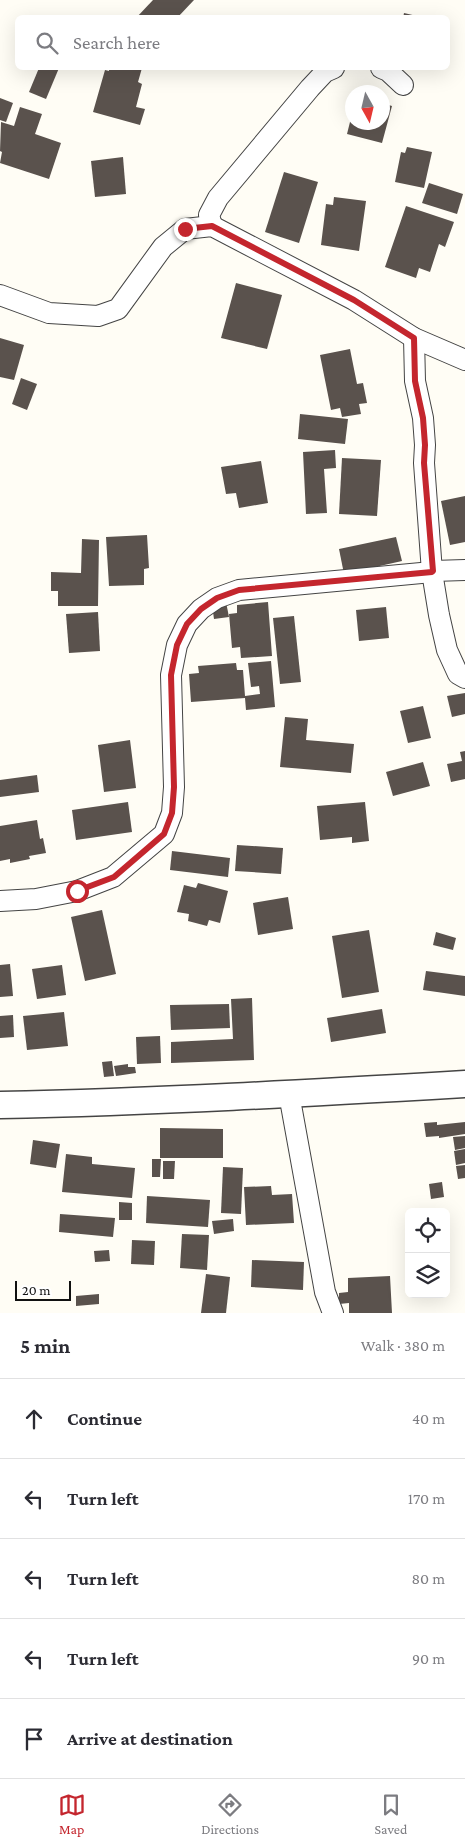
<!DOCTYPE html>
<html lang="en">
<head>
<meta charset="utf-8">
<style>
  :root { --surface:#fff; --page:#f7f7f7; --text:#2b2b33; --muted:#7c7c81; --line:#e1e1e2; --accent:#c4262e }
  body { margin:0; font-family:"Crimson Pro",serif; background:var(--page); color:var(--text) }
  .controls { position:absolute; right:15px; bottom:15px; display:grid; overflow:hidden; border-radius:8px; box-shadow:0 5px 20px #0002 }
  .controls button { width:45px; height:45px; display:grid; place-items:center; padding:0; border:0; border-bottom:1px solid var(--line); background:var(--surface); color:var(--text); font:25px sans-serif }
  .compass { position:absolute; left:345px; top:85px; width:45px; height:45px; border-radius:50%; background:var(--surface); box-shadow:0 5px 20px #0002; rotate:172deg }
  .scale { position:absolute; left:15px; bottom:12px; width:56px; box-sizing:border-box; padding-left:5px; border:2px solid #111; border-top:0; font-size:14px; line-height:18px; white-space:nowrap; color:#111; -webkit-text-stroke:4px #fff; paint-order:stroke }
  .stop { position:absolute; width:15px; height:15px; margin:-11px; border:4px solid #c4262e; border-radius:50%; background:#fff }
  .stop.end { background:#c4262e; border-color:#fff; box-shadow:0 1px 5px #0008 }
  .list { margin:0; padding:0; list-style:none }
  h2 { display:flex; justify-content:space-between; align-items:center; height:65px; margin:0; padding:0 20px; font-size:21px }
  h2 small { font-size:16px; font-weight:400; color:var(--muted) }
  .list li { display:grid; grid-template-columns:32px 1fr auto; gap:15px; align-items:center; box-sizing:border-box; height:80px; padding:0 20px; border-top:1px solid var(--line) }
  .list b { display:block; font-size:19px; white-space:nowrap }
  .list em { font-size:16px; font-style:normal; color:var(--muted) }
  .icon { flex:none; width:28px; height:28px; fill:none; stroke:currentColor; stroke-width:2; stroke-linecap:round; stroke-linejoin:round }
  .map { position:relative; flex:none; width:465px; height:1313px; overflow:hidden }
  .search { position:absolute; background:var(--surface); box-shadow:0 5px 20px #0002; left:15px; right:15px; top:15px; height:55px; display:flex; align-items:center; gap:12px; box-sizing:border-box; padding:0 18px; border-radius:8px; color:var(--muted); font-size:19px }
  .sheet { height:465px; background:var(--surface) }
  nav { display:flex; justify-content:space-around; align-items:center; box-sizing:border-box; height:70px; border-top:1px solid var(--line); background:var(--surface); font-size:14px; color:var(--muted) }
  nav a { display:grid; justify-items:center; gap:2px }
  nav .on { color:var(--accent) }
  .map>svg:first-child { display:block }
  .building { fill:#5a524d }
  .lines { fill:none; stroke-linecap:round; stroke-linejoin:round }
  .minor-casing { stroke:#444; stroke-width:22 }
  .tertiary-casing { stroke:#444; stroke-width:29 }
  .minor { stroke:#fff; stroke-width:20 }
  .tertiary { stroke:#fff; stroke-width:26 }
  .route { stroke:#c4262e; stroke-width:6 }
</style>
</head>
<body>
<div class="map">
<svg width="465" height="1313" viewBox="0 0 465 1313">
  <rect width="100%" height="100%" fill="#fffdf5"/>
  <g class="building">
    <polygon points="153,0 194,0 177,18 136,18"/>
    <polygon points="404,13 421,17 421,18 403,18"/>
    <polygon points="39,68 59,68 46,99 29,92"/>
    <polygon points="109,68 142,68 138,82 142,84 136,107 145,109 140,125 93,112 105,70 109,71"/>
    <polygon points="0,98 13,103 6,122 0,120"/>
    <polygon points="382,103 392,106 382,143 347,134 352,114 352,122 382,122"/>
    <polygon points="20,107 42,114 35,134 61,143 49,179 0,163 2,152 0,151 1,122 14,126"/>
    <polygon points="407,147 432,152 424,188 395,182 401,152 405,153"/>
    <polygon points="123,157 126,194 95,197 91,161"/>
    <polygon points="284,172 318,182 299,243 265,232"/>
    <polygon points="429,183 463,194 457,214 422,203"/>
    <polygon points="334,197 366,201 359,251 321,245 326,204 333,205"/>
    <polygon points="406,206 454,222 445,247 439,244 430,272 419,268 416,278 385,267"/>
    <polygon points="236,283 282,295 267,349 221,338"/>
    <polygon points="0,338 24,345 14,380 0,377"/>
    <polygon points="350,349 357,384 363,383 367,403 359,404 361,414 342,417 340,408 331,410 320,355"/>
    <polygon points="21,378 37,384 27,410 12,404"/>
    <polygon points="300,414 348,419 345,444 298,439"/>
    <polygon points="335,450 336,468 324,469 327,513 306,514 303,452"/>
    <polygon points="342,458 381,460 377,516 339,514"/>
    <polygon points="261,461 268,503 239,508 236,493 226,494 221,467"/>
    <polygon points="465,496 465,542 450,545 441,501"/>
    <polygon points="147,535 149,568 144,569 144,585 109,586 106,537"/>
    <polygon points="396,537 402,561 344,574 339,549"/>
    <polygon points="82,539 99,540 98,606 58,606 58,591 51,591 51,572 81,573"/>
    <polygon points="226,602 229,617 214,619 212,605"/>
    <polygon points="268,602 272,656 241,658 240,647 232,648 229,614 237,613 237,605"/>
    <polygon points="386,607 389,638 359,641 356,610"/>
    <polygon points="98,612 100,651 69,653 66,614"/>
    <polygon points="294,616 301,682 280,684 273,618"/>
    <polygon points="271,661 275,707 246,710 245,698 191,702 189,674 199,673 198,666 236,663 237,670 243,670 245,696 260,694 259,686 251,687 248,663"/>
    <polygon points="465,693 465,714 452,717 447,696"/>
    <polygon points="423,706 431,738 408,743 400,711"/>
    <polygon points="285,717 308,719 306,740 354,744 351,773 280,767"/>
    <polygon points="130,740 136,788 104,792 98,745"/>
    <polygon points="465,751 465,779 451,782 447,764 462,761 460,752"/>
    <polygon points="423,762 430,786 393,796 386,772"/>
    <polygon points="37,775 39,792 0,797 0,780"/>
    <polygon points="128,802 132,832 76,840 72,810"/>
    <polygon points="365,802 369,841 352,843 352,837 320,840 317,806"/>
    <polygon points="37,820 40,839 43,838 46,853 29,856 30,859 10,863 10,859 0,861 0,826"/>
    <polygon points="237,845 283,848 281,874 235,871"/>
    <polygon points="172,851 230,858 228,877 170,870"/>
    <polygon points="198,883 228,891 220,923 209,920 207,926 188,921 189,914 177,912 184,885 196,888"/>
    <polygon points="288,897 293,929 258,935 253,903"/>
    <polygon points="102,910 116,974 85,981 71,917"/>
    <polygon points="369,930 379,992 342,998 332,936"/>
    <polygon points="436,932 456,938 453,950 433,945"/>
    <polygon points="10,964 13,996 0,997 0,965"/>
    <polygon points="62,965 66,995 37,999 32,969"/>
    <polygon points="426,971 465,976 465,996 423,990"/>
    <polygon points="252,998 254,1060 171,1063 171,1042 233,1039 231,999"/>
    <polygon points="229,1004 230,1028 171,1030 170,1005"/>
    <polygon points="382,1009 386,1033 331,1042 327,1018"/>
    <polygon points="64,1012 68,1046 27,1050 23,1016"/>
    <polygon points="13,1015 14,1037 0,1038 0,1016"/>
    <polygon points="160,1036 161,1063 137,1064 136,1037"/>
    <polygon points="112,1061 114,1076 104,1077 102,1062"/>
    <polygon points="128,1064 128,1067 135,1067 136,1073 116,1076 114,1066"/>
    <polygon points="437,1122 437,1125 465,1122 465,1134 439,1138 439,1136 426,1137 424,1123"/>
    <polygon points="160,1128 223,1129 223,1158 160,1158"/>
    <polygon points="465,1136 465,1148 455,1150 453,1137"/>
    <polygon points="33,1140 60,1144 56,1168 30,1164"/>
    <polygon points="465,1149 465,1163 456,1165 454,1151"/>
    <polygon points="66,1154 92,1157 92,1164 135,1168 132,1198 62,1192"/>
    <polygon points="152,1159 161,1159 160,1177 152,1177"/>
    <polygon points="163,1161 175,1161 174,1179 163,1179"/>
    <polygon points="465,1165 465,1178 458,1179 456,1166"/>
    <polygon points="223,1167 243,1168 241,1214 221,1213"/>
    <polygon points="442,1182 444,1197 431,1199 429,1184"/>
    <polygon points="271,1186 272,1195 292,1194 294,1223 246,1225 244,1187"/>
    <polygon points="147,1196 210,1200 208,1227 146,1223"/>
    <polygon points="119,1202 132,1203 132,1220 119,1220"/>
    <polygon points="60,1214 115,1218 113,1237 59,1232"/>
    <polygon points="233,1219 234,1231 214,1234 212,1221"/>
    <polygon points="182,1234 209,1235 207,1270 180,1268"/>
    <polygon points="132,1240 155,1241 154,1265 131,1264"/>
    <polygon points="109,1250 110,1261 95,1262 94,1251"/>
    <polygon points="252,1260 304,1262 303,1290 251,1287"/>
    <polygon points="206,1274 230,1277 226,1313 201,1313"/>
    <polygon points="390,1276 392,1313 349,1313 349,1303 339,1304 339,1293 348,1292 348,1278"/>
    <polygon points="99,1294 99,1304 76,1306 76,1296"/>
  </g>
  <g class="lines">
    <defs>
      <g id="minor">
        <polyline points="381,68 388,71 403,85"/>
        <polyline points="212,226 209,215 218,198 310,88 325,72 334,68"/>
        <polyline points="0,295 49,313 98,316 118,309 163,247 185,229 212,226 354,300 414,338 465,360"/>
        <polyline points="414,338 415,381 423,418 425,445 424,463 432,572 439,615 447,650 458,674 465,678"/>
        <polyline points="433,571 465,570"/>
        <polyline points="0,901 36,899 77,891 113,877 164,834 172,813 174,787 171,675 177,645 187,624 201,609 217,598 239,590 432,572"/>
        <polyline points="289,1094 325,1292 333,1313"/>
      </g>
      <path id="tertiary" d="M0,1105C155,1102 310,1093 465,1084"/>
    </defs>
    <use href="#minor" class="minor-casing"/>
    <use href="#tertiary" class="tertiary-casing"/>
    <use href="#minor" class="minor"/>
    <use href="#tertiary" class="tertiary"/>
  </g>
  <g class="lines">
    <polyline class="route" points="77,891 114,877 164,834 172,813 174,787 171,675 177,645 187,624 201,609 217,598 239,590 432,572 433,571 424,463 425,445 423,418 415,381 414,338 354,300 212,226 185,229"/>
  </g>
</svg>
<div class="controls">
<button><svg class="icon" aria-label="locate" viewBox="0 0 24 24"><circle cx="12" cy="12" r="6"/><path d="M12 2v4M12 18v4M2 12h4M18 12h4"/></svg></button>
<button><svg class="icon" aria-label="layers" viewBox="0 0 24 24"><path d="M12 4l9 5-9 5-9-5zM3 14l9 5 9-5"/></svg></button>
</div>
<svg class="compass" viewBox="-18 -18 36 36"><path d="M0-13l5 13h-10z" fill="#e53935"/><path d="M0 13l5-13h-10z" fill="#7c7c81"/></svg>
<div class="scale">20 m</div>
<div class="stop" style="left:77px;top:891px"></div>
<div class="stop end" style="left:185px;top:229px"></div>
<div class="search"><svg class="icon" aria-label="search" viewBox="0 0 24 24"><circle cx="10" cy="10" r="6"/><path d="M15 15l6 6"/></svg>Search here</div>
</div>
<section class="sheet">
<h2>5 min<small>Walk · 380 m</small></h2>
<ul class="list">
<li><svg class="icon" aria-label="ahead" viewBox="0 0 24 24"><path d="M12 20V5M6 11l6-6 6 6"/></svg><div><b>Continue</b></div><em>40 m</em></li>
<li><svg class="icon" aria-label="left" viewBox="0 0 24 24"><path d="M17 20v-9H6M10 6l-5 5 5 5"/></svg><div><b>Turn left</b></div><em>170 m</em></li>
<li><svg class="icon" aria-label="left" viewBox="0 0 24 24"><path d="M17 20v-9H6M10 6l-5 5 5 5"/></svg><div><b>Turn left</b></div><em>80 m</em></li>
<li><svg class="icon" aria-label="left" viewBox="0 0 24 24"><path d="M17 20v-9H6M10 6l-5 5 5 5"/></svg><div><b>Turn left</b></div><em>90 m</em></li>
<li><svg class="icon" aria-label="arrive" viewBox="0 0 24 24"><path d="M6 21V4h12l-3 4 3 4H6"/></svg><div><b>Arrive at destination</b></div></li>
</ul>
</section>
<nav>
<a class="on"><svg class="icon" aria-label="map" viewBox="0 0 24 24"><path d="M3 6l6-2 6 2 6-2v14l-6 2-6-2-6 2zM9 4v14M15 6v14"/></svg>Map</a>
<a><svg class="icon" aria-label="directions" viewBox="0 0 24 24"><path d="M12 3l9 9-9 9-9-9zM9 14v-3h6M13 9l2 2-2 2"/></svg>Directions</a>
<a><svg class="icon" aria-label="saved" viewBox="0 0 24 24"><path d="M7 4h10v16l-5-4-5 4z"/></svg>Saved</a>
</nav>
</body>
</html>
